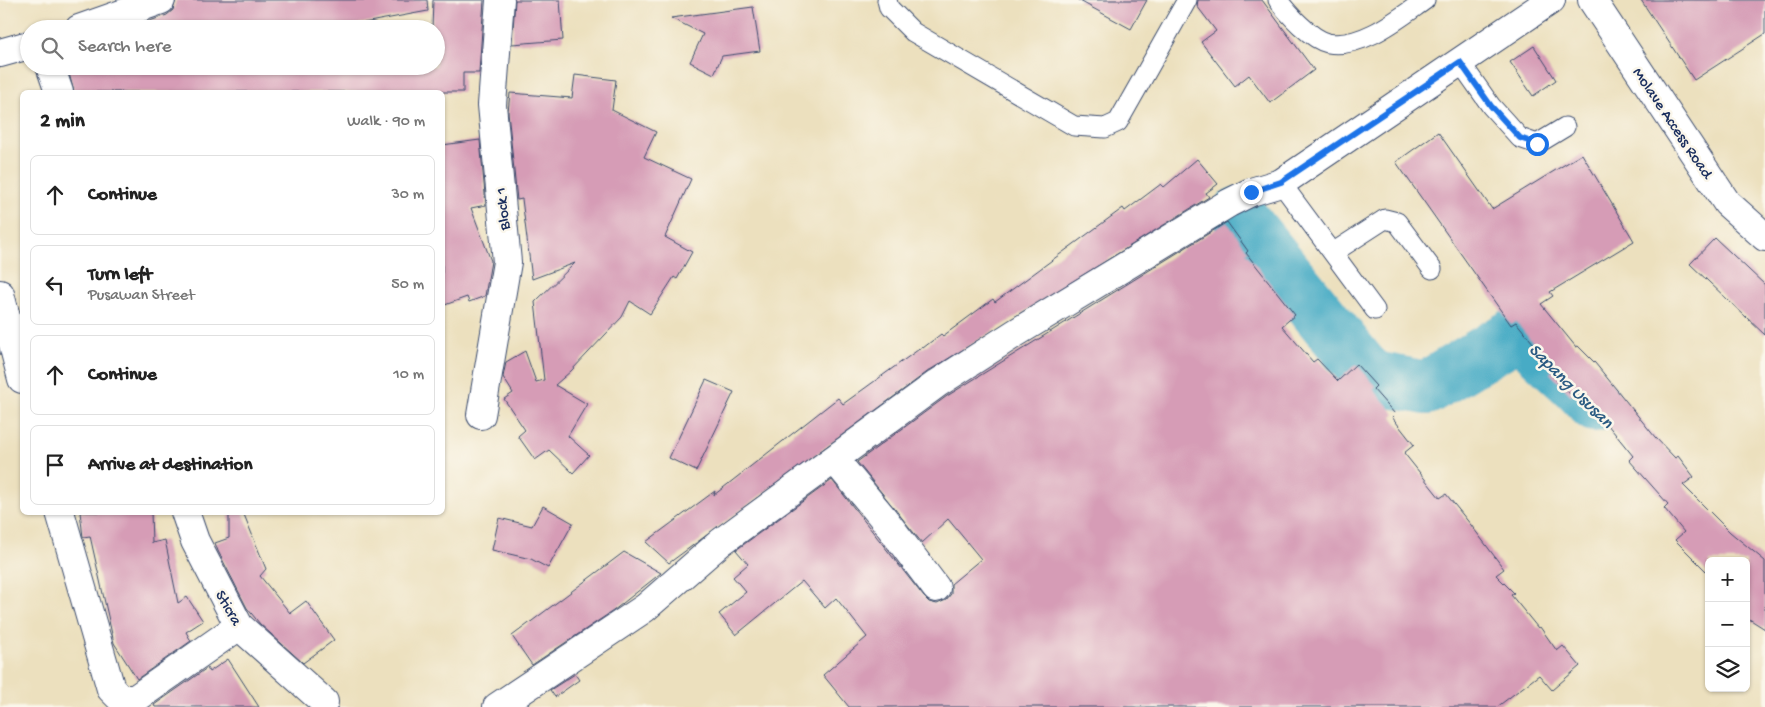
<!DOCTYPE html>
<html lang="en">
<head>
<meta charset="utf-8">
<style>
  :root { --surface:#fff; --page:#f2f2f2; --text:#222; --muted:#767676; --line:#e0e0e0 }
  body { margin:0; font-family:"Gochi Hand",sans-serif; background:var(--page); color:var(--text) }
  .controls { position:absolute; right:15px; bottom:15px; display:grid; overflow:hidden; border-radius:8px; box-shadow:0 1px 4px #0004 }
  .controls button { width:45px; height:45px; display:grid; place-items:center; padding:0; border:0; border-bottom:1px solid var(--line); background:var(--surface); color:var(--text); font:25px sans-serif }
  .stop { position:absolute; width:15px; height:15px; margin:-11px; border:4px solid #1a73e8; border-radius:50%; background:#fff }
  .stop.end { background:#1a73e8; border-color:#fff; box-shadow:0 1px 5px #0008 }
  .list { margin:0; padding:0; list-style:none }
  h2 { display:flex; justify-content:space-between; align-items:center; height:65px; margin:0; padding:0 20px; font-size:21px }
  h2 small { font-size:16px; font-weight:400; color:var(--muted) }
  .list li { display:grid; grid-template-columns:32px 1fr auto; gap:15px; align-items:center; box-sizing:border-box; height:80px; margin:0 10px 10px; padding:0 10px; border:1px solid var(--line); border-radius:8px }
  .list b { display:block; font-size:19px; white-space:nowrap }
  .list p { margin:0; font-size:16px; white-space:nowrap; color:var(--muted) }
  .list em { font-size:16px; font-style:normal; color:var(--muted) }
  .icon { flex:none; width:28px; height:28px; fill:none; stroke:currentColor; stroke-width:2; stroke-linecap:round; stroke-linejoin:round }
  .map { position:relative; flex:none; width:1765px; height:707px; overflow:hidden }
  .search { position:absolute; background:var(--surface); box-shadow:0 1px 4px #0004; left:20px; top:20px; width:425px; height:55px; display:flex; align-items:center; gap:12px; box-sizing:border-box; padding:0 18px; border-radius:28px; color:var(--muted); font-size:19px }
  .panel { position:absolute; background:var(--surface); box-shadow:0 1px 4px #0004; left:20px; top:90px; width:425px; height:425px; border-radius:8px }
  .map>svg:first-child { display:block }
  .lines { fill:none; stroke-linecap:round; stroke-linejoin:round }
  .river { stroke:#46abc5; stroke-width:54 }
  .building { fill:#d69cb6 }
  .lane-casing { stroke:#3a4a6c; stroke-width:21 }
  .street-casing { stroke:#3a4a6c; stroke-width:30 }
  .lane { stroke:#fff; stroke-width:19 }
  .street { stroke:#fff; stroke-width:28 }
  .route { stroke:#1a73e8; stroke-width:6 }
  .labels { text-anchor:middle; stroke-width:5; stroke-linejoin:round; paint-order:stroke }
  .street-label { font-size:16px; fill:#1b2f5e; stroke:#fbf7ec }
  .water-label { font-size:18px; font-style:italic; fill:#2a5a82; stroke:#fbf7ec }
</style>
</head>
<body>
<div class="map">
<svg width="1765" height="707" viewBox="0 0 1765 707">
  <rect width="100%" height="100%" fill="#fbf7ec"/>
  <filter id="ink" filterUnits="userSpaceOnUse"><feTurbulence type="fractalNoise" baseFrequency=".02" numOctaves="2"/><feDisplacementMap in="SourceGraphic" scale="10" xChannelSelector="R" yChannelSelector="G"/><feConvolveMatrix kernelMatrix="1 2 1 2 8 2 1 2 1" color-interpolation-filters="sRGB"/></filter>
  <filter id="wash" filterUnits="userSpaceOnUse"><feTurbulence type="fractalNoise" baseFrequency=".0096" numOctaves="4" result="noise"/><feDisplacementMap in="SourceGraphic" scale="20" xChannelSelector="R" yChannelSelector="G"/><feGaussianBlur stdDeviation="1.12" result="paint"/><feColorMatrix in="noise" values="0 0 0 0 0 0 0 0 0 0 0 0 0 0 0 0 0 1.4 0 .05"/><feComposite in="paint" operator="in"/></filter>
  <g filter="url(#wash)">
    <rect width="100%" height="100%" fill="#ece0be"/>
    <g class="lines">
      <polyline class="river" points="1238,214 1370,377 1426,388 1519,332 1577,386 1595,405"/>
    </g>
    <g id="blocks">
      <g class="building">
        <polygon points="176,0 427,0 428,11 331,29 127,29 167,15 173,10"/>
        <polygon points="433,0 484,0 479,73 463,73 463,92 74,92 67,66 374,66 375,69 400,66 436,66 436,29 432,29"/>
        <polygon points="515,0 560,0 563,40 512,44"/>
        <polygon points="1078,0 1147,0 1131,29"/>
        <polygon points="1198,0 1262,0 1314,70 1270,103 1249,75 1235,86 1201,42 1216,31 1197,6"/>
        <polygon points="1641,0 1765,0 1765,34 1694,80"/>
        <polygon points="753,7 760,51 722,56 714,74 690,62 703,34 671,18"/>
        <polygon points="1534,46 1556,80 1533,96 1510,62"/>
        <polygon points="575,75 616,80 612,110 656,132 644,157 691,179 665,237 692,252 677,279 674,277 650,314 630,301 622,317 571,371 555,385 587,404 568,436 589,455 573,473 549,450 535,460 518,436 525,430 504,399 513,393 503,377 506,362 525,351 536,382 544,380 535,302 575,263 532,279 522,199 517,200 508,112 510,93 572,98"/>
        <polygon points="1438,132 1492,209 1582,154 1634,241 1550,292 1553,296 1541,304 1576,347 1578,346 1595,363 1655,437 1675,458 1678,456 1694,477 1683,485 1730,532 1765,561 1765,629 1746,617 1746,561 1709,561 1709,574 1675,540 1684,532 1664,508 1668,504 1629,460 1633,456 1578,388 1571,395 1550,373 1554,369 1516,322 1511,325 1396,162"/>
        <polygon points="480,140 486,205 471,208 491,261 485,296 469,302 467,297 442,306 442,145"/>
        <polygon points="1197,159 1218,184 1206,193 1209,197 930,370 669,563 646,542 715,491 714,495 838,398 843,404 922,347 923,348 941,334 943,336 993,299 995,302 1123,208 1125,211 1161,184 1164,187"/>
        <polygon points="1227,222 1248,251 1246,253 1295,315 1282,326 1313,362 1317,359 1338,381 1356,364 1376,386 1373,389 1395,414 1392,417 1414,445 1404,453 1440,498 1446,494 1471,525 1504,569 1496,575 1514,593 1511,595 1538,628 1540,627 1557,651 1563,646 1580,666 1552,690 1539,675 1497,707 849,707 823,675 867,637 836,598 825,608 802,581 736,635 719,614 746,592 733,577 748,564 736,550 832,480 924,597 929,602 937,604 946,600 951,594 951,584 981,559 948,519 922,543 857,462 947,396"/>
        <polygon points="1715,238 1765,285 1765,335 1690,264"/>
        <polygon points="706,380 734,392 696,471 669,458"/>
        <polygon points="543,506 573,523 548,568 531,559 492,550 499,518 532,526"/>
        <polygon points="80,512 151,512 152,543 165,540 178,603 187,597 203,621 186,632 191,641 137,679 114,643 90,536 83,537"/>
        <polygon points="229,512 243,512 266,569 260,576 290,613 306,601 334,640 303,663 260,624 247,608 218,551 215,543 229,538"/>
        <polygon points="624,552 661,573 613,611 532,665 512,636"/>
        <polygon points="228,659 259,707 155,707 154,705 207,668 209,672"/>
        <polygon points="575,674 579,680 555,697 550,690"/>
      </g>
    </g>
  </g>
  <g filter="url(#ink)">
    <use href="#blocks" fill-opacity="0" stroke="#3a4a6c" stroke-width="1"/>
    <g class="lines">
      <defs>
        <g id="lane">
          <polyline points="887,0 889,8 913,32 1074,126 1105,128 1118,122 1187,0"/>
          <path d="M1278,0C1288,14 1311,39 1328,43C1362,49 1399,18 1425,0"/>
          <polyline points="1460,62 1491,106 1520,138 1537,144 1565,127"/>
          <polyline points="1281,183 1375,310"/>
          <polyline points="1334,252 1385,219 1397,222 1432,269"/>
        </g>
        <g id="street">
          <polyline points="1592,0 1727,203 1765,237"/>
          <polyline points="79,29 161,0"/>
          <polyline points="0,53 29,45"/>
          <polyline points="50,66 59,92"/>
          <polyline points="0,294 22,379"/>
          <polyline points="481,415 507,262 492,105 500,0"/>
          <polyline points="835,460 884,519 936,588"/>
          <polyline points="60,512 111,689 121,699 135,699 239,626"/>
          <polyline points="185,512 195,541 239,626 324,702"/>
          <polyline points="497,707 645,608 721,542 938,383 1014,334 1229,203 1251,192 1281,183 1551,0"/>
        </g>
      </defs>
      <use href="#lane" class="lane-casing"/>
      <use href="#street" class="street-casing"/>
      <use href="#lane" class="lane"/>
      <use href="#street" class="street"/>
    </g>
  </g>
  <g class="lines" filter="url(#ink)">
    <polyline class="route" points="1251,192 1281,182 1460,62 1491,106 1520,138 1537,144"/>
  </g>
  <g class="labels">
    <g class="street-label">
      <text transform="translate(1674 122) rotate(56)" y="6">Molave Access Road</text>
      <text transform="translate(501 209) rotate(-96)" y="6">Block 1</text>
      <text transform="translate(230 607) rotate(60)" y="6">Sticra</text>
    </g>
    <g class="water-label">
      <text transform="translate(1572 385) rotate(45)" y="6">Sapang Ususan</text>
    </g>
  </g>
</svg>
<div class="controls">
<button>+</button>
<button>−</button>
<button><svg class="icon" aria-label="layers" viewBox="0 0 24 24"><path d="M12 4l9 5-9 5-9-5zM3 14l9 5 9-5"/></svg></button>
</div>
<div class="stop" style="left:1537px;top:144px"></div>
<div class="stop end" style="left:1251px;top:192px"></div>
<div class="search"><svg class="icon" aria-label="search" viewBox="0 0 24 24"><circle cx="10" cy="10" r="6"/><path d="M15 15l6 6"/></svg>Search here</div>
<section class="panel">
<h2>2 min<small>Walk · 90 m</small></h2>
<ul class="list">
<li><svg class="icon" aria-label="ahead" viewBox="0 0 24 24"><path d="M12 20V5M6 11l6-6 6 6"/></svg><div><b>Continue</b></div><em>30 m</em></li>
<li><svg class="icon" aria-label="left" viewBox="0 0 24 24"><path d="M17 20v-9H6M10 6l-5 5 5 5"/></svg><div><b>Turn left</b><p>Pusawan Street</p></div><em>50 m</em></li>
<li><svg class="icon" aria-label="ahead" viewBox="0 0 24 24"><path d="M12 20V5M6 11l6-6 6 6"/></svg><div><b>Continue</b></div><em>10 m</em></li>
<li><svg class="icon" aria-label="arrive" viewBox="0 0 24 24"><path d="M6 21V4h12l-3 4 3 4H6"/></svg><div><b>Arrive at destination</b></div></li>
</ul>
</section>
</div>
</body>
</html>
